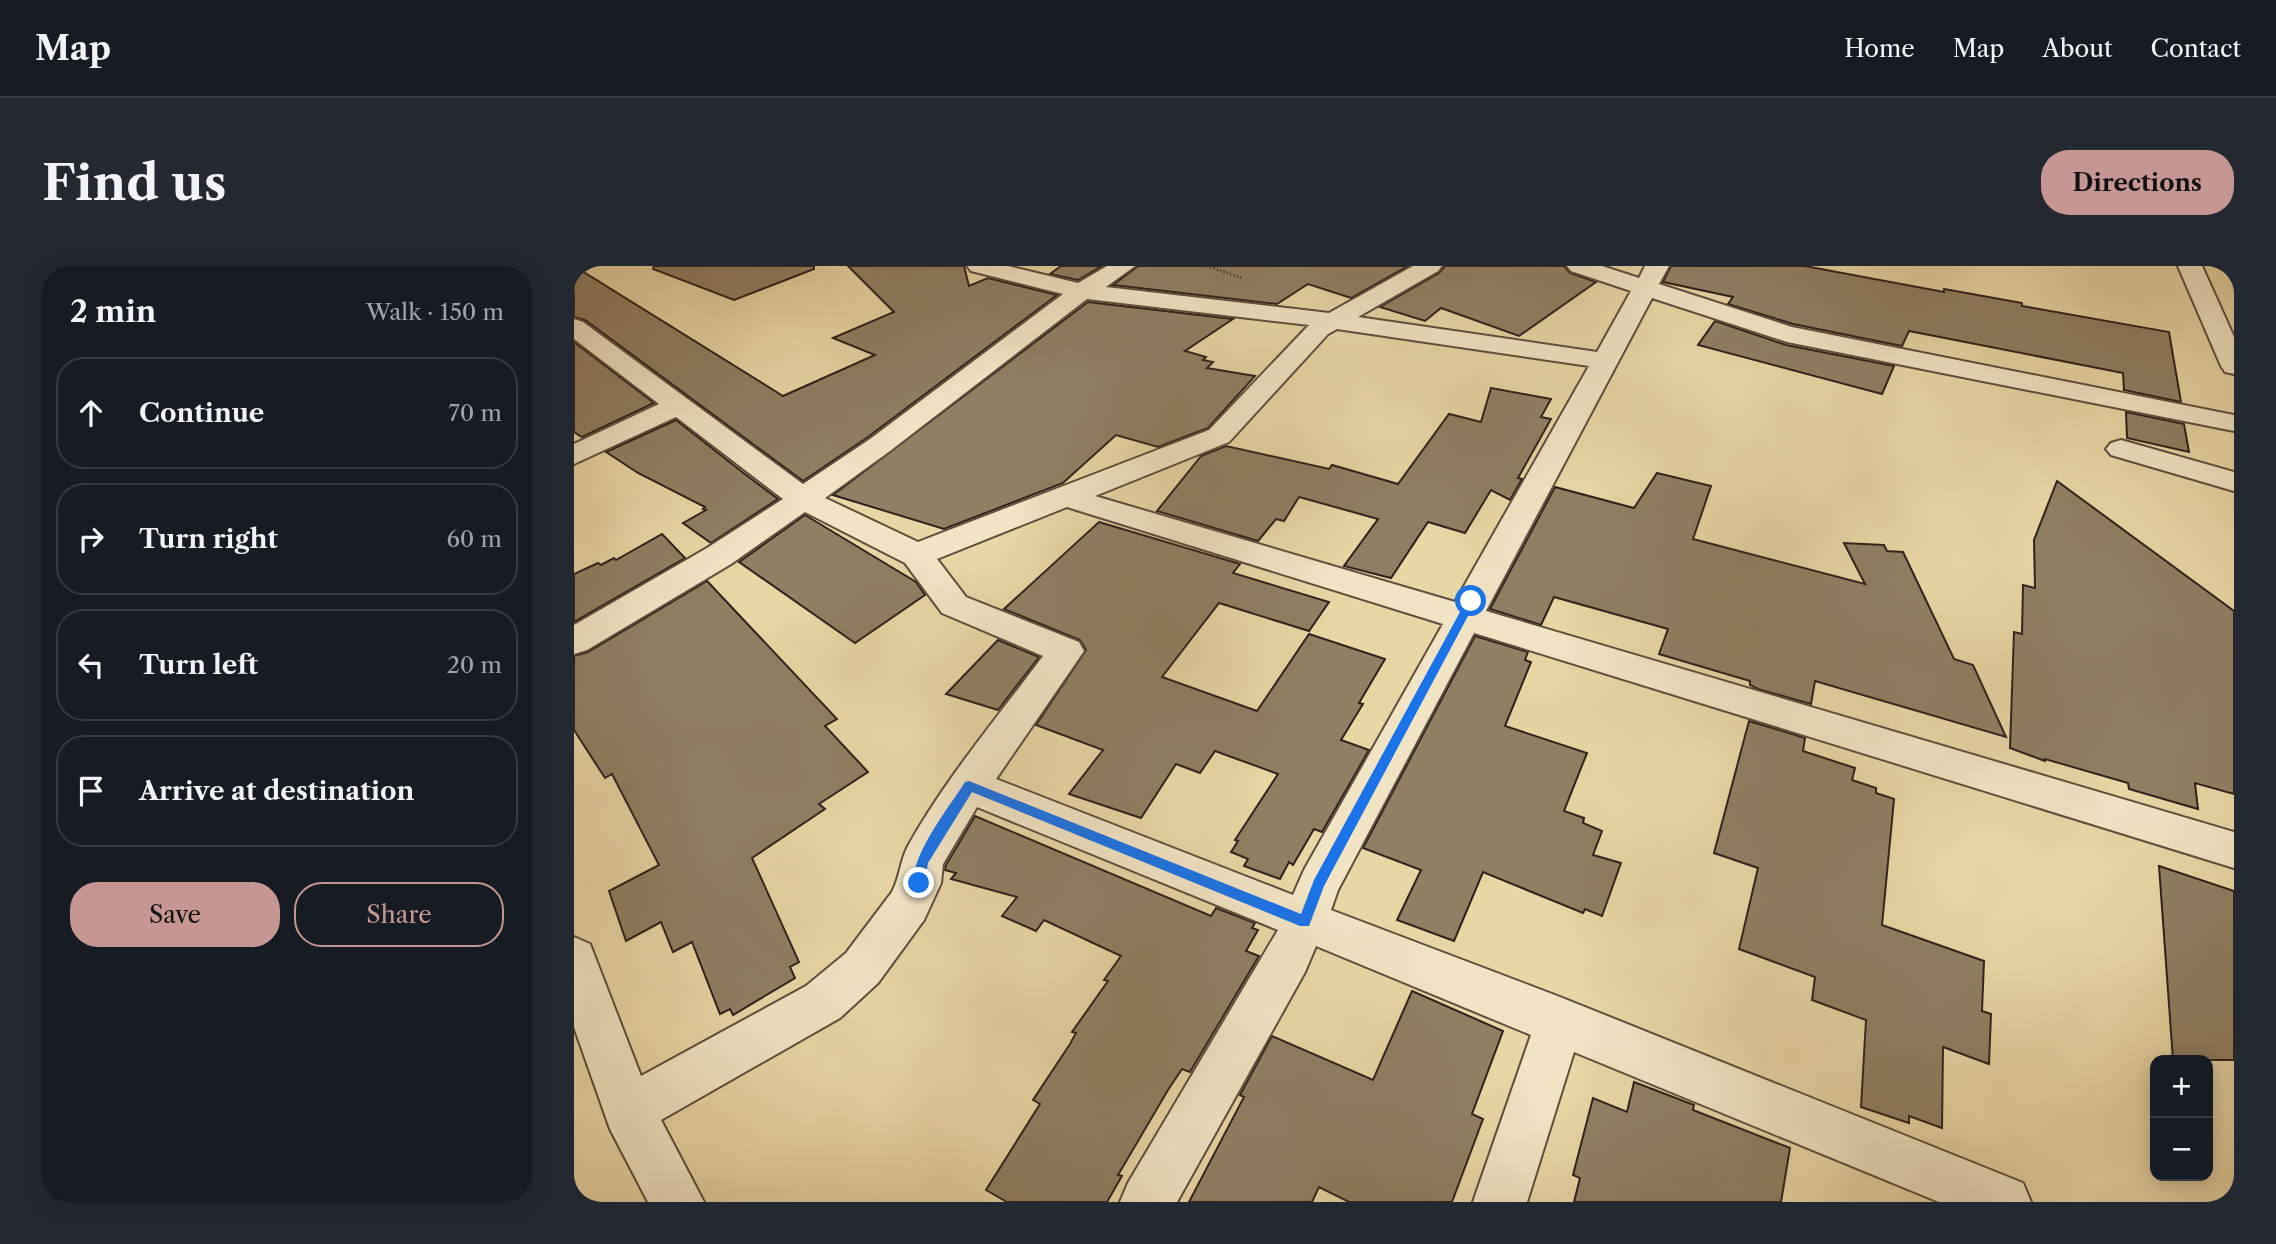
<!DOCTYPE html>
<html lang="en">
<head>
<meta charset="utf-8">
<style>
  :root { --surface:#171b24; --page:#242831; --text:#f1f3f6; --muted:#9ea1a6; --line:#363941; --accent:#c59692 }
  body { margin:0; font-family:"Libre Caslon Text",serif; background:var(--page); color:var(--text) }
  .controls { position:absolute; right:21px; bottom:21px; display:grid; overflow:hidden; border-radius:14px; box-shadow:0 4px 18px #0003 }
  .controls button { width:63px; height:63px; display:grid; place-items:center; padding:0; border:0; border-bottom:2px solid var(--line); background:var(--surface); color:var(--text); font:35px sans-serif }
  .stop { position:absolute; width:21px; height:21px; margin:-16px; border:5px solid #1a73e8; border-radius:50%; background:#fff }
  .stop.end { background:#1a73e8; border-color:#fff; box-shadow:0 2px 7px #0008 }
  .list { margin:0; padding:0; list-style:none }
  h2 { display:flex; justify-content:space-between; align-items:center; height:91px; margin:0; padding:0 28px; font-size:30px }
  h2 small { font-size:23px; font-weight:400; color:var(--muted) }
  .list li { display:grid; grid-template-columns:46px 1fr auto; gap:21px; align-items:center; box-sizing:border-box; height:112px; margin:0 14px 14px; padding:0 14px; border:2px solid var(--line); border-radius:28px }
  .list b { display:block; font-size:26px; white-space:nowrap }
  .list em { font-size:23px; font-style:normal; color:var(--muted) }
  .actions { display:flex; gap:14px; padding:21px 28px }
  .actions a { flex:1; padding:16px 0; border:2px solid var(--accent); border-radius:28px; text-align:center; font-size:24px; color:var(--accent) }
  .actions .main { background:var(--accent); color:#111 }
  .icon { flex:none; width:38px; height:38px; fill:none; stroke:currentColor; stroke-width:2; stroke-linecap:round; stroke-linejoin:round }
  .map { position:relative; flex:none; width:1660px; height:936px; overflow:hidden; border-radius:28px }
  header { display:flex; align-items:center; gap:42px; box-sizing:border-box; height:98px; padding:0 35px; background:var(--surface); border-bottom:2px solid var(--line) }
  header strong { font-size:33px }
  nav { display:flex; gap:38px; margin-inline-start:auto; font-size:24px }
  .intro { display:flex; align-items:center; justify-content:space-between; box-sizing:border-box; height:168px; padding:0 42px }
  h1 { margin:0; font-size:49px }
  .button { padding:18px 32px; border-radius:28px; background:var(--accent); color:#111; font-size:24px; font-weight:700 }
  main { display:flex; gap:42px; padding:0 42px }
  aside { flex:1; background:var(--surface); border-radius:28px; box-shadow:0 4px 18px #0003 }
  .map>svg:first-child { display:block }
  .building { fill:#907f63; stroke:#2f211c; stroke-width:2 }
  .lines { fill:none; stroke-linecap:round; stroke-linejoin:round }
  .minor-casing { stroke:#5e4e3e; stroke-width:4 }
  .path { stroke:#2f211c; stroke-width:2.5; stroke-dasharray:1 2.5; stroke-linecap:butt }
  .minor { fill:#f1e4c4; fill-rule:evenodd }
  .route { fill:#1a73e8 }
</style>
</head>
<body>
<header>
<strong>Map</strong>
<nav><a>Home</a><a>Map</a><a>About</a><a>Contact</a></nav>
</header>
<div class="intro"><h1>Find us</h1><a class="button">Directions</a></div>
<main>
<aside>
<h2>2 min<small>Walk · 150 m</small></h2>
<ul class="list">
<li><svg class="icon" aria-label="ahead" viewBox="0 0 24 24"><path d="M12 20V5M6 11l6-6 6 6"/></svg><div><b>Continue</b></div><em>70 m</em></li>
<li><svg class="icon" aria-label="right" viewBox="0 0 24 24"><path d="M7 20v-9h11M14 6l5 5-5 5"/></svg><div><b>Turn right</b></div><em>60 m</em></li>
<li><svg class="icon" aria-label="left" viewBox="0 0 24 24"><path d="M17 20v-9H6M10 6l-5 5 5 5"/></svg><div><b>Turn left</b></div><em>20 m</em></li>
<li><svg class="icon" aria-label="arrive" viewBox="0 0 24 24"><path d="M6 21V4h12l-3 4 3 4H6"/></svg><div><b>Arrive at destination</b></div></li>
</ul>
<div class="actions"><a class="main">Save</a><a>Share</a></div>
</aside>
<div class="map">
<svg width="1660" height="936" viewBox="0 0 1660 936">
  <rect width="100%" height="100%" fill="#e9d6a5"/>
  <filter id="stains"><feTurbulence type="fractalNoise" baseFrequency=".00286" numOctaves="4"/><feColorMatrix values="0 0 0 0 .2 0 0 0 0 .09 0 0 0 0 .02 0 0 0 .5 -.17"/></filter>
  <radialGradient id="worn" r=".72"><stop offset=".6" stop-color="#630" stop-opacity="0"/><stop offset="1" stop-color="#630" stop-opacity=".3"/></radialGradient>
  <g class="building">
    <polygon points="0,0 209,130 301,89 259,72 320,46 274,0 390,0 395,20 414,12 483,29 294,171 229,215 11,54 0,51"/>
    <polygon points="80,0 240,0 240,3 160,34 79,3"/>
    <polygon points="487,0 528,0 504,14 476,8"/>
    <polygon points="564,0 834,0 777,32 734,18 703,38 539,19"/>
    <polygon points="871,0 990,0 996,7 1022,16 945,70 867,42 851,55 806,41 865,7"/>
    <polygon points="1097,0 1231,0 1370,26 1370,23 1448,37 1448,40 1595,66 1607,136 1550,124 1549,107 1335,65 1328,80 1219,58 1154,38 1159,31 1089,16"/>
    <polygon points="514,36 659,53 611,85 632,91 629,94 639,96 633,102 681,110 634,162 584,181 542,169 489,217 370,263 259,229"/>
    <polygon points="1141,55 1212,79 1320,100 1308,128 1124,79"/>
    <polygon points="0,76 80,137 8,171 0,166"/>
    <polygon points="917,122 977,133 967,151 977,153 944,212 948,213 936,234 917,224 891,267 854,256 817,312 770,300 804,253 725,231 710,255 702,253 684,275 583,245 627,190 652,180 755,203 758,199 824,218 875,148 907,156"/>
    <polygon points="1552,146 1610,158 1615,186 1553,172"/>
    <polygon points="102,154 167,205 204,233 137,277 109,257 132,244 129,243 131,241 64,207 32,186"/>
    <polygon points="1083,207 1137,220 1119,273 1291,318 1270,277 1310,279 1313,285 1329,286 1380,393 1399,399 1432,471 1241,415 1237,438 1184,423 1176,419 1176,415 1085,388 1094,363 980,331 967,359 916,343 981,221 1060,242"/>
    <polygon points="1483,215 1660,345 1660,528 1621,517 1624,543 1555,523 1554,517 1471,493 1471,495 1436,482 1440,366 1448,368 1449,319 1461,322 1460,274"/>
    <polygon points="231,249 342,316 351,329 281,377 165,296"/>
    <polygon points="525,256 666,298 659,307 755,336 735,365 645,337 588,411 683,445 735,368 811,393 785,437 789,438 767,474 795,484 748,566 740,563 719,599 715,596 706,613 670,600 674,593 657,586 664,575 661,574 704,508 641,485 626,507 602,498 567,552 495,528 529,484 462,459 512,384 506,374 430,343"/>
    <polygon points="88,268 111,292 0,356 0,308 24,297 27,299 40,292 42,294"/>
    <polygon points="133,315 263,453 251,460 294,506 245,538 251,543 178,592 225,696 216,701 221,712 159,749 156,743 146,748 118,676 99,686 87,656 52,675 35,625 85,599 38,508 31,512 0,464 0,390 14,386"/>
    <polygon points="901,370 954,386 951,394 957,396 931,460 1013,487 990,545 1010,552 1009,557 1028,565 1019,589 1047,597 1028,650 1011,643 1009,647 909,606 880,675 823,654 847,604 789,582"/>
    <polygon points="424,374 465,391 424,444 372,428"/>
    <polygon points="1175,455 1231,472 1229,485 1281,502 1278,514 1302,522 1302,527 1320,533 1308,659 1410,695 1408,745 1417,748 1415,798 1369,781 1368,862 1335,850 1335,857 1287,841 1292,754 1238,734 1241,711 1165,683 1184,602 1140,587"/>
    <polygon points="401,550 637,650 642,642 681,657 678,662 684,664 672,685 685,690 616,806 608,803 594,824 544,909 548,910 533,936 433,936 412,924 466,838 459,834 496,778 502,767 498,766 534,715 530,714 547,690 470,654 462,665 428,650 443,631 377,613 382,607 371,604 372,599"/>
    <polygon points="1585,600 1660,625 1660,794 1599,794"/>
    <polygon points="838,725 929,765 898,848 909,853 878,936 775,936 745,921 738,936 615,936 670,831 666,829 698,770 799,814"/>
    <polygon points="1060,816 1120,839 1119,844 1216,882 1207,936 1000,936 1006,912 999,909 1019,832 1053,846"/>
  </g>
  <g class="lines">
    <defs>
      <g id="minor">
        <path d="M393,0H434L504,17L533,0H561L532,21L755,47L839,0H868L864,5L784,51L1023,86L1057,25L997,5L993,0H1028L1065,12L1071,0H1095L1085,18L1218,61L1660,149V165L1213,76L1078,32L912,345L1660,566V602L900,367L764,624L757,644L986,731L1449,917L1457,936H1365L1000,786L953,936H899L957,769L742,680L731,706L603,936H546L554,917L704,664L403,541L369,598L367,617L350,654L304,717L266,752L87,854L130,936H74L36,863L0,761V671L16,678L67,810L232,720L272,687L318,626C326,611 326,595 334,580C372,512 423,452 469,390L368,347L331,297L231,246L157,298L13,384L0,388V359L133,282L209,233L102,151L0,198V178L85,138L0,73V53L9,56L229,218L296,173L489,28L397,5ZM513,33L735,59L635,164L344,276L251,232L316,185ZM763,63L1015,100L881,336L521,230L655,176L754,68ZM493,241L869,358L730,604L719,629L422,513L510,385L505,376L392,331L363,293Z"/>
        <polygon points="1604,0 1628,0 1660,71 1660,108 1651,106 1647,100"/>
        <polygon points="1547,174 1660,206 1660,225 1537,189 1532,183 1537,177"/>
      </g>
    </defs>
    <use href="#minor" class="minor-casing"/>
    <polyline class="path" points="633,0 668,12"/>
    <use href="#minor" class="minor"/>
  </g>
  <path class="route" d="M897,332L902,335L750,620L735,660H726L398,526L354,597L350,621H341C332,595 376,540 391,516L395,515L727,648L740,614L892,335Z"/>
  <rect width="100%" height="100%" filter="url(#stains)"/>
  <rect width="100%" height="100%" fill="url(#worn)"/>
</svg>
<div class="controls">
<button>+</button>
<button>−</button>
</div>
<div class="stop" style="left:897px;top:335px"></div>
<div class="stop end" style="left:345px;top:617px"></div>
</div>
</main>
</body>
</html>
